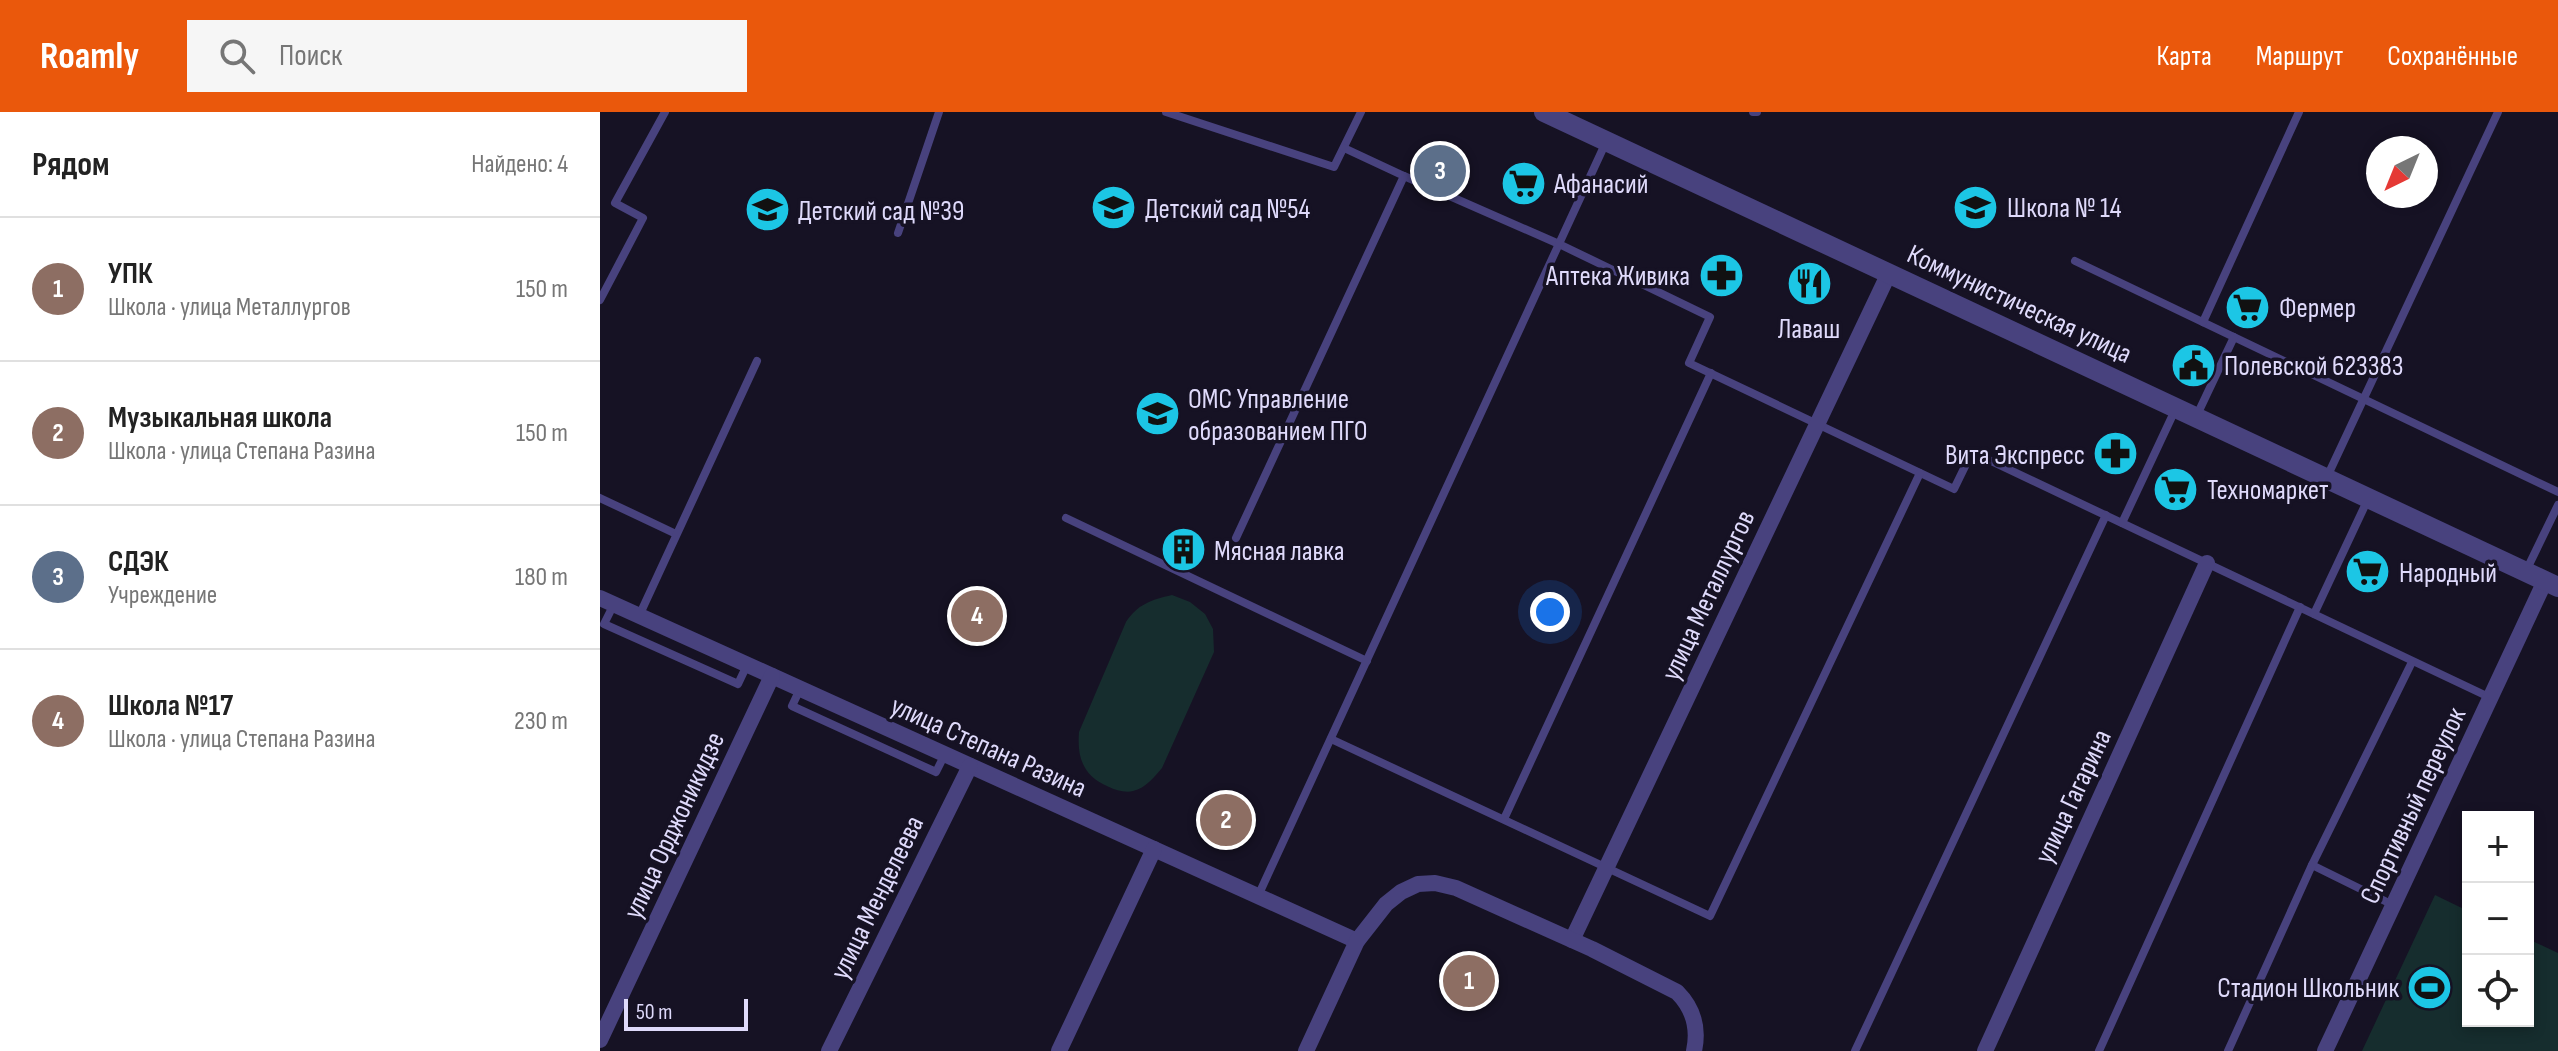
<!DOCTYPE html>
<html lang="ru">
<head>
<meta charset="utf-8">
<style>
  :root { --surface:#fff; --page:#f6f6f6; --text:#222; --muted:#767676; --line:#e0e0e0; --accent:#ea580c }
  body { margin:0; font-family:"Sofia Sans Condensed",sans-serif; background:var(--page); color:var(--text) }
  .controls { position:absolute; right:24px; bottom:24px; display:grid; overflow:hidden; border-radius:0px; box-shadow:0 4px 12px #0003 }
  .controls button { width:72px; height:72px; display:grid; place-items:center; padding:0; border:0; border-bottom:2px solid var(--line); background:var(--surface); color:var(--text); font:40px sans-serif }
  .compass { position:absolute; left:1766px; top:24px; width:72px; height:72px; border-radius:50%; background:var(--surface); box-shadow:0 4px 12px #0003; rotate:223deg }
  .scale { position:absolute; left:24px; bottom:20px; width:124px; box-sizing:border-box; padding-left:8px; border:4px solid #dfdafb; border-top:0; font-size:22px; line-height:28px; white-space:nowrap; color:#dfdafb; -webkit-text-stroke:6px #161224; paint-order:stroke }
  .you { position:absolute; left:950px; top:500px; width:28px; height:28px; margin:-20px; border:6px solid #fff; border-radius:50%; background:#1a73e8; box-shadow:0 0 0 12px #1a73e833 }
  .badge { display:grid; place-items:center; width:52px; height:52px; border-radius:50%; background:var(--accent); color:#fff; font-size:26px; font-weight:700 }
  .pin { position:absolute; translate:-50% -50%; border:4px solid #fff; box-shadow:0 2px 8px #0006 }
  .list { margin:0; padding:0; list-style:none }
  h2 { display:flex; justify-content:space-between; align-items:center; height:104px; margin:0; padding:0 32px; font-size:34px }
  h2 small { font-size:26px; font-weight:400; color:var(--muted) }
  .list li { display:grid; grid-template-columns:52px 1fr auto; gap:24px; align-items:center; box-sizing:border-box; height:144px; padding:0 32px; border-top:2px solid var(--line) }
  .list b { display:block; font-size:30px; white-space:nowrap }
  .list p { margin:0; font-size:26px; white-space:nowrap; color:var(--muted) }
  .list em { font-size:26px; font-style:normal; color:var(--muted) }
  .icon { flex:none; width:44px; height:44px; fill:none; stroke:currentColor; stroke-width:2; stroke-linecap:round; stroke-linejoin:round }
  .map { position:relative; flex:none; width:1958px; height:939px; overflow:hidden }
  header { display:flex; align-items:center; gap:48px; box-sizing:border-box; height:112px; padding:0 40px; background:var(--accent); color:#fff }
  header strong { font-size:38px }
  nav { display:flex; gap:44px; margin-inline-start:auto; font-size:28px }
  .search { width:560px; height:72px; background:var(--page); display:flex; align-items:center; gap:20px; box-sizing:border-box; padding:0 28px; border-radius:0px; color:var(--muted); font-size:30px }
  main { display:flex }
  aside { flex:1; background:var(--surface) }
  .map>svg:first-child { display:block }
  .green { fill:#162d2e }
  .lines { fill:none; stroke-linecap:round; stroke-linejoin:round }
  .service { stroke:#48427e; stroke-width:8 }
  .minor { stroke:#48427e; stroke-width:16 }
  .tertiary { stroke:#48427e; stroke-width:20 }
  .labels { text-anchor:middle; stroke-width:7; stroke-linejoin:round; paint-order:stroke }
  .poi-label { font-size:28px; fill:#dfdafb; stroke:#161224; text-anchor:start }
  .street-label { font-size:28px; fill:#dfdafb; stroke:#161224 }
</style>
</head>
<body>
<header>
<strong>Roamly</strong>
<div class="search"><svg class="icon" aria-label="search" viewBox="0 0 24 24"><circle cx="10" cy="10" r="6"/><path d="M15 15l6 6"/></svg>Поиск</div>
<nav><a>Карта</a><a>Маршрут</a><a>Сохранённые</a></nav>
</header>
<main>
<aside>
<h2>Рядом<small>Найдено: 4</small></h2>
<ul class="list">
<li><span class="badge" style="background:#8d6e63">1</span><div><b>УПК</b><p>Школа · улица Металлургов</p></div><em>150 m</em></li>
<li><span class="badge" style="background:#8d6e63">2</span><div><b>Музыкальная школа</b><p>Школа · улица Степана Разина</p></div><em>150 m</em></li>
<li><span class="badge" style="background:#5c6f8a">3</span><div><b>СДЭК</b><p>Учреждение</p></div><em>180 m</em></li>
<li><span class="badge" style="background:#8d6e63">4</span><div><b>Школа №17</b><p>Школа · улица Степана Разина</p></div><em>230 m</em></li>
</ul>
</aside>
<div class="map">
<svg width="1958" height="939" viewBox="0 0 1958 939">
  <rect width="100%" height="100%" fill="#161224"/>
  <g class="green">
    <path d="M572,483L590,490L605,502L613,517L614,540L562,656C554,665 546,676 533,679C526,681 515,678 509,675C483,664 477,646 479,620L526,510C538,492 551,488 572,483Z"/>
    <polygon points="1835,783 1868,799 1868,909 1928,909 1928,827 1958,841 1958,939 1762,939"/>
  </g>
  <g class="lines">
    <g class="service">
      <polyline points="566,0 734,55 761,0"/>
      <polyline points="1153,0 1157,0"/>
      <polyline points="804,64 959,132 1110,205 1089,251 1354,377 1372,340 1891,586"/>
      <polyline points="298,121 339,0"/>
      <polyline points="1475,149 1958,380"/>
      <polyline points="0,188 43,106 15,91 65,0"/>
      <polyline points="1603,210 1699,0"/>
      <polyline points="1597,303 1634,225"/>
      <polyline points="1727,365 1898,0"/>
      <polyline points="0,386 76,422"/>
      <polyline points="466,406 767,549"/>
      <polyline points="1522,411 1576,296"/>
      <polyline points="636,426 804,64 744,36"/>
      <polyline points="1926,459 1958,393"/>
      <polyline points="14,492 4,512 138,572 147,553"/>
      <polyline points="1714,502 1768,387"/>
      <polyline points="39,504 157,249"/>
      <polyline points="200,577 192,594 336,660 345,642"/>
      <polyline points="731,627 1110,804 1320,361"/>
      <polyline points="904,707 1111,261"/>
      <polyline points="1712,753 1793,793"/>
      <polyline points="658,784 1006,30"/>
      <polyline points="1255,939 1506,403"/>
      <polyline points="1499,939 1700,495"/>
      <polyline points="1628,939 1712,753 1812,550"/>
    </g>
    <g class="minor">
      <polyline points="0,486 757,829"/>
      <polyline points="972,828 1289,161"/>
      <polyline points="0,928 172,564"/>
      <polyline points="229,939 370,654"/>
      <polyline points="459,939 554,737"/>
      <path d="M706,939L757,829L786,792L801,780L818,772L835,771L856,776L992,837L1077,880C1093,896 1099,916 1094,939"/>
      <polyline points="1385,939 1607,451"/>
      <polyline points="1725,939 1945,469"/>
    </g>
    <polyline class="tertiary" points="944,0 1958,475"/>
  </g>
  <defs>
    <symbol id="supermarket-disc" viewBox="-11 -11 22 22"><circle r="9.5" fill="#1cc6e5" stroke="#161224"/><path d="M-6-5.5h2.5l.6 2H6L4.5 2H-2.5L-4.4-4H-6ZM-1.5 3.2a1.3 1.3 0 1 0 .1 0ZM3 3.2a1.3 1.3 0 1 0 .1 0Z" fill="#111"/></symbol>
    <symbol id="school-disc" viewBox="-11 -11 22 22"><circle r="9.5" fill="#1cc6e5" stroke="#161224"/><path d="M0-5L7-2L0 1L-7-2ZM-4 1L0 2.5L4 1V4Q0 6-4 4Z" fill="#111"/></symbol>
    <symbol id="pharmacy-disc" viewBox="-11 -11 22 22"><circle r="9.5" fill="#1cc6e5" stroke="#161224"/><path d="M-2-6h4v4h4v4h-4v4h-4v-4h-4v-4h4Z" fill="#111"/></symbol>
    <symbol id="restaurant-disc" viewBox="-11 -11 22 22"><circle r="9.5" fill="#1cc6e5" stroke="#161224"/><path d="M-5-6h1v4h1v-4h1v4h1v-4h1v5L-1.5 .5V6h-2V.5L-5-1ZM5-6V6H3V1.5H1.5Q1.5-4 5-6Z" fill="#111"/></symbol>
    <symbol id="civic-disc" viewBox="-11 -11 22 22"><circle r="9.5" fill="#1cc6e5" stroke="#161224"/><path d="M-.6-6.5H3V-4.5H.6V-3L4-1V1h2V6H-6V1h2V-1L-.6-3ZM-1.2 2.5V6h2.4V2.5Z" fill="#111"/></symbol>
    <symbol id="building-disc" viewBox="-11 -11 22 22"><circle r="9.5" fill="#1cc6e5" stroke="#161224"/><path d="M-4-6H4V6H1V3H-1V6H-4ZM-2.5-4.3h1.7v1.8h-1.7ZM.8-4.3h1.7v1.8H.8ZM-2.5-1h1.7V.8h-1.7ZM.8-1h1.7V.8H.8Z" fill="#111"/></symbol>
    <symbol id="stadium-disc" viewBox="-11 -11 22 22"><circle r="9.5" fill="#1cc6e5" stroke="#161224"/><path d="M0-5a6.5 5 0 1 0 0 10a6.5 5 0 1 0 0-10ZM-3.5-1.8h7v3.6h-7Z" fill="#111"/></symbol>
  </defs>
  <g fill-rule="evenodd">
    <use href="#supermarket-disc" x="898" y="46" width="51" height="51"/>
    <use href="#school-disc" x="1350" y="70" width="51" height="51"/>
    <use href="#school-disc" x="488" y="70" width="51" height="51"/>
    <use href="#school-disc" x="142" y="72" width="51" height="51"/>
    <use href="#pharmacy-disc" x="1096" y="138" width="51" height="51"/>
    <use href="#restaurant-disc" x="1184" y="146" width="51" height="51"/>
    <use href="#supermarket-disc" x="1622" y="170" width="51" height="51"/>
    <use href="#civic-disc" x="1568" y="228" width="51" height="51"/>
    <use href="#school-disc" x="532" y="276" width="51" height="51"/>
    <use href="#pharmacy-disc" x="1490" y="316" width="51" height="51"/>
    <use href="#supermarket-disc" x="1550" y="352" width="51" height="51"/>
    <use href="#building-disc" x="558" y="412" width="51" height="51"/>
    <use href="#supermarket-disc" x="1742" y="434" width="51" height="51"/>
    <use href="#stadium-disc" x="1804" y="850" width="51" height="51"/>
  </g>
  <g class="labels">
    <g class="poi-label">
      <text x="954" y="81">Афанасий</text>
      <text x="1407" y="105">Школа № 14</text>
      <text x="545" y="106">Детский сад №54</text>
      <text x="198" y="108">Детский сад №39</text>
      <text x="1090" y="173" text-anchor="end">Аптека Живика</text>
      <text x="1679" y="205">Фермер</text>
      <text x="1209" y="226" text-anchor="middle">Лаваш</text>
      <text x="1624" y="263">Полевской 623383</text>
      <text x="588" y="296">ОМС Управление<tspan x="588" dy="32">образованием ПГО</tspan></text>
      <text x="1485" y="352" text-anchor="end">Вита Экспресс</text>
      <text x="1607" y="387">Техномаркет</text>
      <text x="614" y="448">Мясная лавка</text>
      <text x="1799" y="470">Народный</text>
      <text x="1799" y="885" text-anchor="end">Стадион Школьник</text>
    </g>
    <g class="street-label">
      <text transform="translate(1420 191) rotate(25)" y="10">Коммунистическая улица</text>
      <text transform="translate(1107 483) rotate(-65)" y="10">улица Металлургов</text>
      <text transform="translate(389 634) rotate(24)" y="10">улица Степана Разина</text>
      <text transform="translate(1472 684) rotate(-65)" y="10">улица Гагарина</text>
      <text transform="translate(1812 693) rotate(-65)" y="10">Спортивный переулок</text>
      <text transform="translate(73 713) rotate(-65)" y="10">улица Орджоникидзе</text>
      <text transform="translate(276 785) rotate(-64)" y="10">улица Менделеева</text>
    </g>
  </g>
</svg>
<div class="controls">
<button>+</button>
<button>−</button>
<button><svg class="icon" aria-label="locate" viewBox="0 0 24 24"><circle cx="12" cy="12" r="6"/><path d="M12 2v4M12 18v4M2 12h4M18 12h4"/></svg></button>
</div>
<svg class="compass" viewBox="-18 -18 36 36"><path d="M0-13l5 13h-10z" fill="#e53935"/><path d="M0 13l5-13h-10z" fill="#767676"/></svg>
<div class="scale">50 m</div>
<div class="you"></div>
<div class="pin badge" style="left:869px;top:869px;background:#8d6e63">1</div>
<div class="pin badge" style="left:626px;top:708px;background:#8d6e63">2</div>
<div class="pin badge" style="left:840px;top:59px;background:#5c6f8a">3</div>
<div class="pin badge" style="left:377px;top:504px;background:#8d6e63">4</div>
</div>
</main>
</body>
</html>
